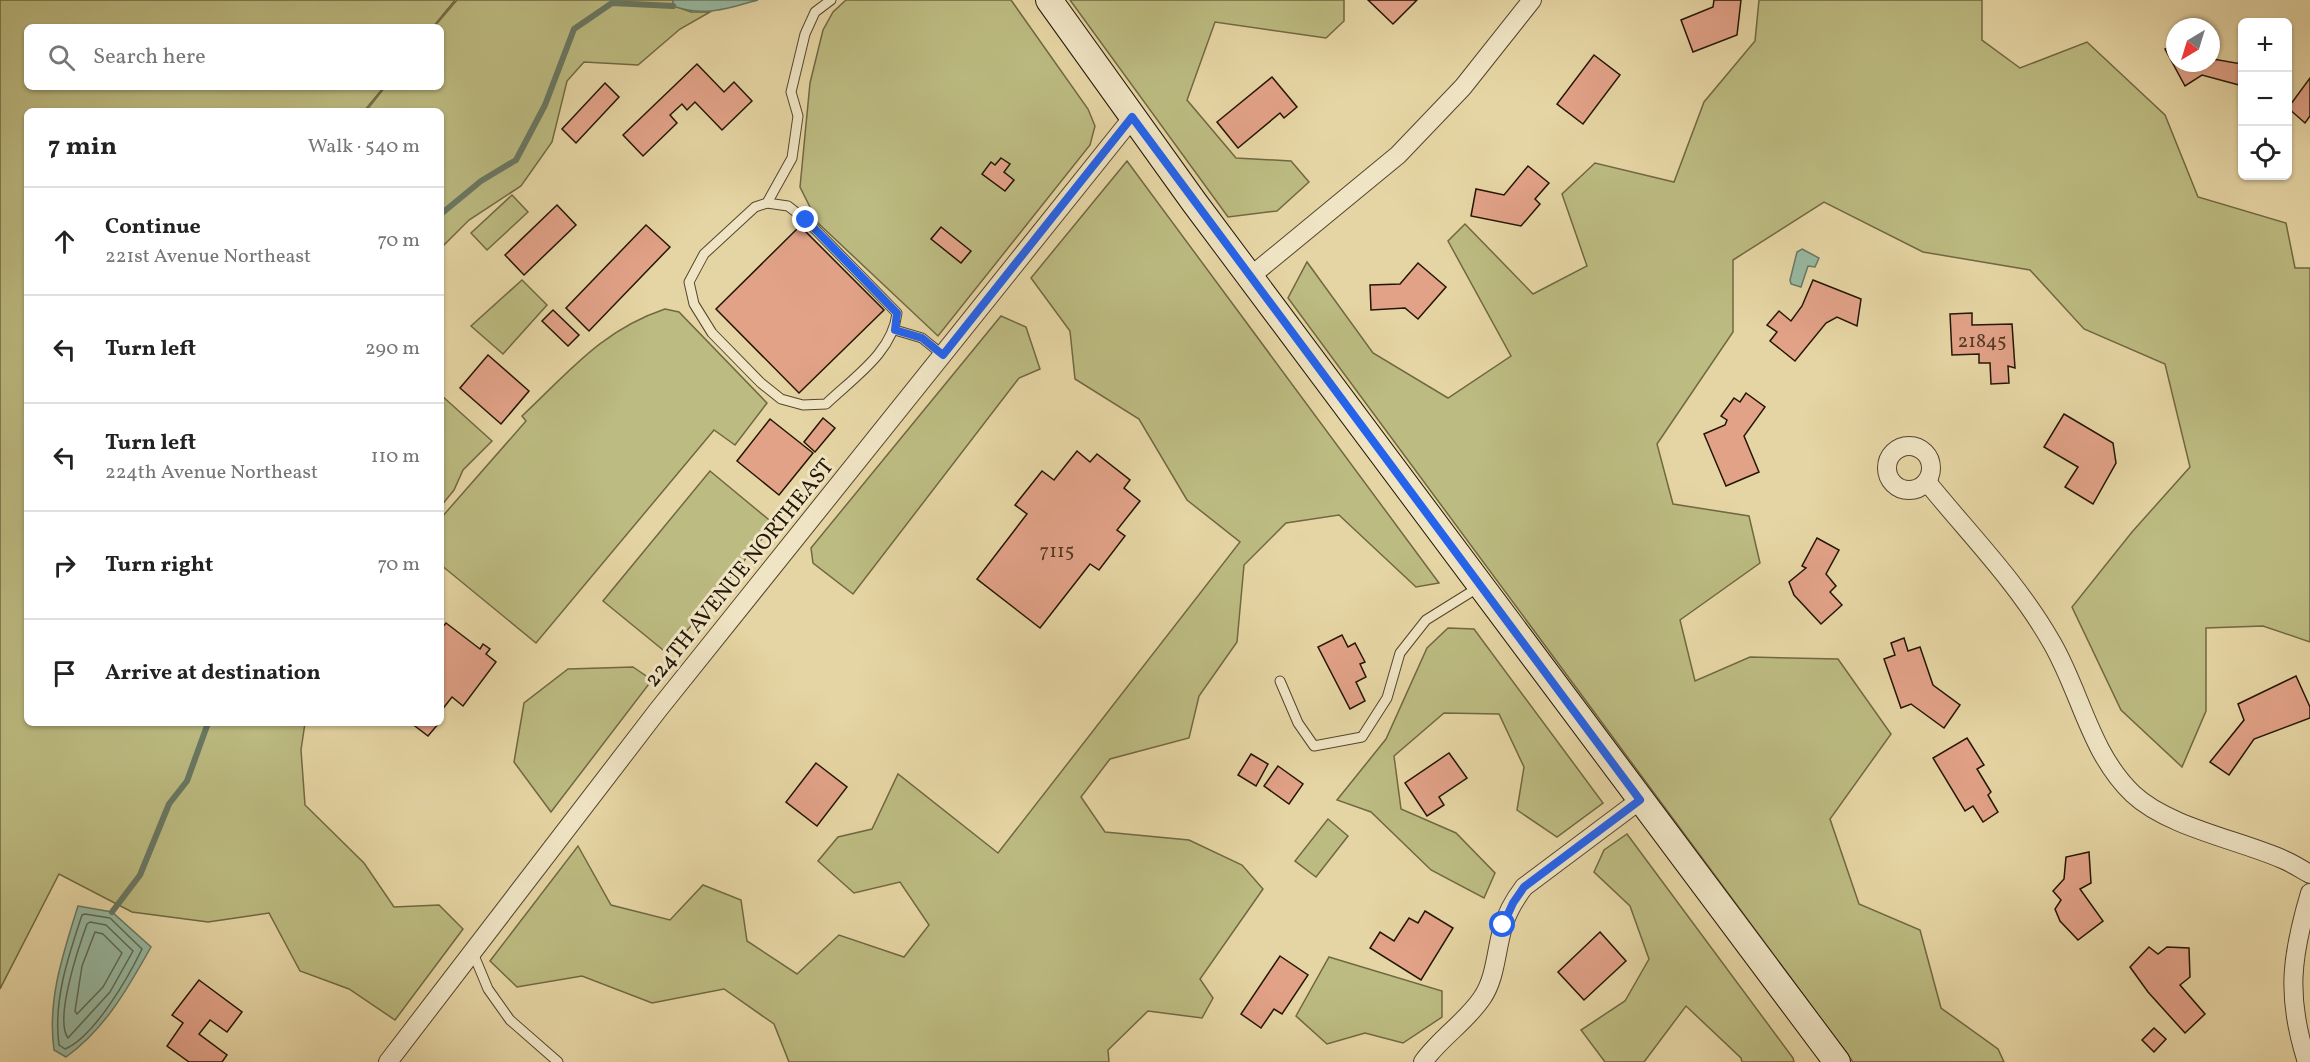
<!DOCTYPE html>
<html lang="en">
<head>
<meta charset="utf-8">
<style>
  :root { --surface:#fff; --page:#f6f6f6; --text:#222; --muted:#767676; --line:#e0e0e0 }
  body { margin:0; font-family:Vollkorn,serif; background:var(--page); color:var(--text) }
  .controls { position:absolute; right:18px; top:18px; display:grid; overflow:hidden; border-radius:9px; box-shadow:0 2px 4px #0004 }
  .controls button { width:54px; height:54px; display:grid; place-items:center; padding:0; border:0; border-bottom:2px solid var(--line); background:var(--surface); color:var(--text); font:30px sans-serif }
  .compass { position:absolute; left:2166px; top:18px; width:54px; height:54px; border-radius:50%; background:var(--surface); box-shadow:0 2px 4px #0004; rotate:218deg }
  .stop { position:absolute; width:18px; height:18px; margin:-14px; border:4px solid #2563eb; border-radius:50%; background:#fff }
  .stop.end { background:#2563eb; border-color:#fff; box-shadow:0 2px 6px #0008 }
  .list { margin:0; padding:0; list-style:none }
  h2 { display:flex; justify-content:space-between; align-items:center; height:78px; margin:0; padding:0 24px; font-size:26px }
  h2 small { font-size:20px; font-weight:400; color:var(--muted) }
  .list li { display:grid; grid-template-columns:39px 1fr auto; gap:18px; align-items:center; box-sizing:border-box; height:108px; padding:0 24px; border-top:2px solid var(--line) }
  .list b { display:block; font-size:22px; white-space:nowrap }
  .list p { margin:0; font-size:20px; white-space:nowrap; color:var(--muted) }
  .list em { font-size:20px; font-style:normal; color:var(--muted) }
  .icon { flex:none; width:33px; height:33px; fill:none; stroke:currentColor; stroke-width:2; stroke-linecap:round; stroke-linejoin:round }
  .map { position:relative; flex:none; width:2310px; height:1062px; overflow:hidden }
  .search { position:absolute; background:var(--surface); box-shadow:0 2px 4px #0004; left:24px; top:24px; width:420px; height:66px; display:flex; align-items:center; gap:15px; box-sizing:border-box; padding:0 21px; border-radius:9px; color:var(--muted); font-size:22px }
  .panel { position:absolute; background:var(--surface); box-shadow:0 2px 4px #0004; left:24px; top:108px; width:420px; height:618px; border-radius:9px }
  .map>svg:first-child { display:block }
  .green { fill:#bcbb81; stroke:#706842; stroke-width:1.5 }
  .water { fill:#97b9a2; stroke:#697863; stroke-width:1.5 }
  .lines { fill:none; stroke-linecap:round; stroke-linejoin:round }
  .shore { stroke:#5d6853; stroke-width:1.5 }
  .stream { stroke:#697863; stroke-width:6 }
  .building { fill:#e2a288; stroke:#231604; stroke-width:1.5 }
  .lane-casing { stroke:#54462c; stroke-width:11 }
  .street-casing { stroke:#54462c; stroke-width:20 }
  .secondary-casing { stroke:#231604; stroke-width:28 }
  .lane { stroke:#efe4c4; stroke-width:9 }
  .street { stroke:#efe4c4; stroke-width:18 }
  .secondary { stroke:#efe4c4; stroke-width:26 }
  .route { stroke:#2563eb; stroke-width:8 }
  .labels { text-anchor:middle; stroke-width:6; stroke-linejoin:round; paint-order:stroke }
  .number-label { font-size:20px; fill:#533925 }
  .street-label { font-size:22px; fill:#231604; stroke:#efe4c4 }
</style>
</head>
<body>
<div class="map">
<svg width="2310" height="1062" viewBox="0 0 2310 1062">
  <rect width="100%" height="100%" fill="#e6d5a4"/>
  <filter id="stains"><feTurbulence type="fractalNoise" baseFrequency=".00333" numOctaves="4"/><feColorMatrix values="0 0 0 0 .2 0 0 0 0 .09 0 0 0 0 .02 0 0 0 .5 -.17"/></filter>
  <radialGradient id="worn" r=".72"><stop offset=".6" stop-color="#630" stop-opacity="0"/><stop offset="1" stop-color="#630" stop-opacity=".3"/></radialGradient>
  <g class="green">
    <polygon points="0,0 455,0 433,27 27,27 27,87 384,87 364,111 27,111 27,723 305,723 301,750 305,805 364,863 394,907 439,905 463,929 395,1020 349,989 300,971 269,913 208,922 132,912 59,874 0,989"/>
    <polygon points="457,0 673,0 674,6 691,12 710,12 680,29 638,65 584,62 567,81 552,142 521,186 469,220 441,248 441,111 366,111 385,87 441,87 441,27 434,27"/>
    <polygon points="846,0 1011,0 1088,109 1095,126 1090,145 938,336 818,223 800,187 810,83 823,30 833,12"/>
    <polygon points="1070,0 1344,0 1344,21 1326,38 1215,22 1187,100 1236,158 1291,161 1309,182 1277,211 1228,217"/>
    <polygon points="1759,0 1982,0 1982,40 2020,68 2087,42 2165,115 2198,197 2286,223 2295,268 2310,268 2310,642 2263,626 2206,628 2206,711 2182,767 2121,710 2072,607 2132,532 2190,467 2165,364 2084,329 2030,270 1923,252 1824,202 1733,260 1733,332 1657,444 1673,504 1749,516 1760,563 1680,620 1695,681 1750,657 1838,659 1891,734 1830,819 1859,904 1920,930 1941,1008 1998,1049 2004,1062 1853,1062 1288,298 1307,262 1373,353 1448,398 1511,356 1448,241 1465,224 1533,294 1587,266 1562,194 1595,163 1674,182 1704,102 1755,41"/>
    <polygon points="1127,161 1439,583 1416,587 1339,515 1286,523 1244,565 1237,642 1199,696 1189,738 1110,759 1081,797 1105,832 1189,840 1242,865 1263,889 1200,979 1213,998 1202,1018 1148,1011 1108,1050 1109,1062 789,1062 774,1024 724,989 652,1003 582,976 517,987 490,961 578,846 611,905 670,920 703,885 741,900 747,941 797,974 839,935 904,957 929,925 900,882 854,893 818,861 838,837 872,829 898,774 998,853 1240,542 1187,500 1139,419 1075,379 1070,331 1031,278"/>
    <polygon points="512,195 528,212 487,250 471,233"/>
    <polygon points="522,280 547,305 503,354 471,326"/>
    <path d="M665,309L679,312L767,403L735,445L714,430L536,643L441,565V518L526,421L522,416C569,372 602,330 665,309Z"/>
    <polygon points="1001,316 1026,327 1040,369 1019,378 853,594 813,563 811,548"/>
    <polygon points="441,395 492,441 463,470 454,490 441,506"/>
    <polygon points="710,471 774,524 668,654 603,601"/>
    <polygon points="1448,628 1474,629 1603,803 1557,837 1517,810 1524,767 1499,714 1444,713 1394,756 1401,809 1456,833 1495,873 1484,898 1431,870 1371,812 1337,800 1386,739 1427,648"/>
    <polygon points="633,667 652,680 551,812 514,762 524,703 568,669"/>
    <polygon points="1328,819 1348,836 1316,877 1295,861"/>
    <polygon points="1627,834 1793,1058 1794,1062 1742,1062 1741,1058 1686,1006 1644,1062 1605,1062 1581,1030 1625,1001 1649,959 1630,906 1594,872 1604,850"/>
    <polygon points="1329,957 1442,991 1442,1017 1403,1043 1365,1033 1327,1044 1296,1016"/>
  </g>
  <g class="water">
    <path d="M673,0H758C727,9 704,17 673,6Z"/>
    <polygon points="1802,249 1819,258 1815,267 1808,266 1801,287 1791,284 1790,280 1797,252"/>
    <path d="M78,906L112,912L151,947C128,988 105,1029 66,1057L54,1050C47,1000 63,954 78,906Z"/>
  </g>
  <g class="lines">
    <g class="shore">
      <path d="M85,914L110,918L142,949C128,978 94,1037 65,1049L59,1045C53,1001 68,957 82,915Z"/>
      <path d="M90,922L106,925L133,951L110,992L68,1038C54,1019 79,946 87,924Z"/>
      <polygon points="95,932 103,934 122,953 103,987 77,1014 75,1011 82,966"/>
    </g>
    <g class="stream">
      <polyline points="441,214 481,181 516,160 545,105 574,29 612,3 673,6"/>
      <polyline points="112,912 140,875 169,804 187,781 208,723"/>
    </g>
  </g>
  <g class="building">
    <polygon points="1368,0 1417,0 1393,24"/>
    <polygon points="1714,0 1741,0 1737,35 1693,52 1681,20 1713,7"/>
    <polygon points="2175,44 2175,63 2211,63 2211,57 2213,59 2242,64 2239,85 2202,75 2185,86 2165,49"/>
    <polygon points="1594,55 1620,75 1583,124 1557,104"/>
    <polygon points="697,64 724,92 734,82 752,101 722,130 695,102 687,110 682,104 670,115 677,123 643,156 623,135"/>
    <polygon points="1272,77 1297,107 1284,118 1280,113 1238,148 1217,122"/>
    <polygon points="2310,78 2310,116 2305,123 2288,108"/>
    <polygon points="605,83 619,97 576,143 562,129"/>
    <polygon points="1001,158 1010,164 1004,172 1014,180 1005,191 982,174 991,162 995,165"/>
    <polygon points="1528,166 1549,183 1535,199 1540,204 1521,226 1471,216 1476,189 1504,195"/>
    <polygon points="557,205 576,225 524,275 505,255"/>
    <polygon points="646,225 670,247 589,331 566,308"/>
    <polygon points="800,226 884,310 799,393 716,309"/>
    <polygon points="941,227 971,251 961,263 931,239"/>
    <polygon points="1418,263 1446,287 1418,319 1405,308 1371,310 1370,285 1400,284"/>
    <polygon points="1813,280 1861,299 1857,326 1837,317 1826,323 1795,361 1770,341 1777,332 1767,325 1779,311 1791,321 1802,306"/>
    <polygon points="553,310 579,335 568,346 542,321"/>
    <polygon points="1972,313 1972,325 2012,324 2015,368 2008,366 2009,383 1991,384 1990,363 1979,363 1979,354 1952,355 1950,314"/>
    <polygon points="488,355 529,391 501,424 460,388"/>
    <polygon points="1746,393 1765,407 1744,436 1759,472 1726,486 1704,434 1725,425 1727,420 1721,416 1734,398 1740,402"/>
    <polygon points="2064,414 2113,443 2116,463 2093,504 2065,487 2078,467 2044,447"/>
    <polygon points="823,418 835,428 815,452 804,442"/>
    <polygon points="770,419 813,453 779,495 737,461"/>
    <polygon points="1077,451 1090,462 1097,454 1130,480 1124,488 1140,501 1117,530 1125,536 1099,570 1090,564 1040,628 977,579 1027,514 1015,505 1042,471 1054,480"/>
    <polygon points="1817,538 1839,550 1826,574 1836,586 1830,592 1842,605 1821,624 1794,595 1789,582 1806,568 1802,566"/>
    <polygon points="446,623 480,649 483,644 490,649 486,654 496,662 463,706 452,697 441,711 441,629"/>
    <polygon points="1342,635 1348,647 1355,643 1365,662 1360,664 1366,677 1356,682 1365,701 1350,709 1318,647"/>
    <polygon points="1904,638 1908,651 1920,647 1933,685 1960,705 1944,728 1911,704 1901,708 1884,659 1895,655 1891,643"/>
    <polygon points="2296,676 2310,707 2310,718 2254,739 2229,775 2210,762 2244,720 2238,704"/>
    <polygon points="411,723 439,723 428,736"/>
    <polygon points="1967,738 1984,765 1977,769 1991,792 1988,795 1998,812 1983,822 1973,806 1965,811 1933,758"/>
    <polygon points="1449,753 1467,778 1439,797 1444,805 1427,816 1405,783"/>
    <polygon points="1251,754 1268,764 1256,786 1238,775"/>
    <polygon points="816,763 847,787 817,826 786,802"/>
    <polygon points="1278,766 1303,784 1289,804 1264,786"/>
    <polygon points="2089,852 2091,883 2080,889 2103,921 2078,940 2060,921 2055,909 2061,900 2053,891 2064,879 2066,857"/>
    <polygon points="1425,911 1453,928 1421,980 1370,948 1380,932 1394,941 1409,918 1418,923"/>
    <polygon points="1600,932 1626,961 1584,1000 1558,972"/>
    <polygon points="2149,947 2158,954 2167,947 2189,948 2190,977 2180,985 2205,1014 2185,1033 2148,992 2130,967"/>
    <polygon points="1280,956 1308,975 1282,1014 1274,1009 1261,1028 1241,1014"/>
    <polygon points="199,980 242,1012 227,1032 210,1020 199,1034 227,1055 222,1062 189,1062 167,1046 183,1023 172,1015"/>
    <polygon points="2154,1028 2166,1039 2154,1052 2142,1040"/>
  </g>
  <g class="lines">
    <defs>
      <g id="lane">
        <path d="M767,203L788,206L806,220L897,313C893,352 853,378 826,404L803,405L781,399L761,383L712,333L694,304L689,282L704,254L755,207Z"/>
        <polyline points="767,203 792,158 798,116 791,92 805,34 815,12 831,0"/>
        <polyline points="895,330 922,338 943,355"/>
        <polyline points="1280,681 1298,723 1314,746 1362,737 1387,698 1400,653 1426,620 1479,587"/>
        <polyline points="473,953 488,989 510,1020 558,1062"/>
      </g>
      <g id="street">
        <polyline points="1251,276 1398,155 1463,87 1532,0"/>
        <circle cx="1909" cy="468" r="22"/>
        <path d="M1927,482C1970,535 2018,583 2052,643C2081,693 2090,753 2133,794C2168,827 2239,840 2282,859C2292,863 2301,869 2310,874"/>
        <polyline points="388,1062 658,710 1133,117"/>
        <path d="M1423,1062C1440,1038 1466,1022 1482,998C1496,978 1496,949 1503,927C1507,912 1515,899 1524,887L1640,800"/>
        <path d="M2307,1062C2286,997 2291,957 2310,893"/>
      </g>
      <polyline id="secondary" points="1049,0 1194,202 1837,1062"/>
    </defs>
    <use href="#lane" class="lane-casing"/>
    <use href="#street" class="street-casing"/>
    <use href="#secondary" class="secondary-casing"/>
    <use href="#lane" class="lane"/>
    <use href="#street" class="street"/>
    <use href="#secondary" class="secondary"/>
  </g>
  <g class="lines">
    <polyline class="route" points="806,220 897,313 895,330 922,338 943,355 1132,117 1640,800 1524,887 1513,903 1503,925"/>
  </g>
  <g class="labels">
    <g class="number-label">
      <text x="1982" y="347">21845</text>
      <text x="1057" y="557">7115</text>
    </g>
    <g class="street-label">
      <text transform="translate(738 572) rotate(-51)" y="8">224TH AVENUE NORTHEAST</text>
    </g>
  </g>
  <rect width="100%" height="100%" filter="url(#stains)"/>
  <rect width="100%" height="100%" fill="url(#worn)"/>
</svg>
<div class="controls">
<button>+</button>
<button>−</button>
<button><svg class="icon" aria-label="locate" viewBox="0 0 24 24"><circle cx="12" cy="12" r="6"/><path d="M12 2v4M12 18v4M2 12h4M18 12h4"/></svg></button>
</div>
<svg class="compass" viewBox="-18 -18 36 36"><path d="M0-13l5 13h-10z" fill="#e53935"/><path d="M0 13l5-13h-10z" fill="#767676"/></svg>
<div class="stop" style="left:1503px;top:925px"></div>
<div class="stop end" style="left:806px;top:220px"></div>
<div class="search"><svg class="icon" aria-label="search" viewBox="0 0 24 24"><circle cx="10" cy="10" r="6"/><path d="M15 15l6 6"/></svg>Search here</div>
<section class="panel">
<h2>7 min<small>Walk · 540 m</small></h2>
<ul class="list">
<li><svg class="icon" aria-label="ahead" viewBox="0 0 24 24"><path d="M12 20V5M6 11l6-6 6 6"/></svg><div><b>Continue</b><p>221st Avenue Northeast</p></div><em>70 m</em></li>
<li><svg class="icon" aria-label="left" viewBox="0 0 24 24"><path d="M17 20v-9H6M10 6l-5 5 5 5"/></svg><div><b>Turn left</b></div><em>290 m</em></li>
<li><svg class="icon" aria-label="left" viewBox="0 0 24 24"><path d="M17 20v-9H6M10 6l-5 5 5 5"/></svg><div><b>Turn left</b><p>224th Avenue Northeast</p></div><em>110 m</em></li>
<li><svg class="icon" aria-label="right" viewBox="0 0 24 24"><path d="M7 20v-9h11M14 6l5 5-5 5"/></svg><div><b>Turn right</b></div><em>70 m</em></li>
<li><svg class="icon" aria-label="arrive" viewBox="0 0 24 24"><path d="M6 21V4h12l-3 4 3 4H6"/></svg><div><b>Arrive at destination</b></div></li>
</ul>
</section>
</div>
</body>
</html>
